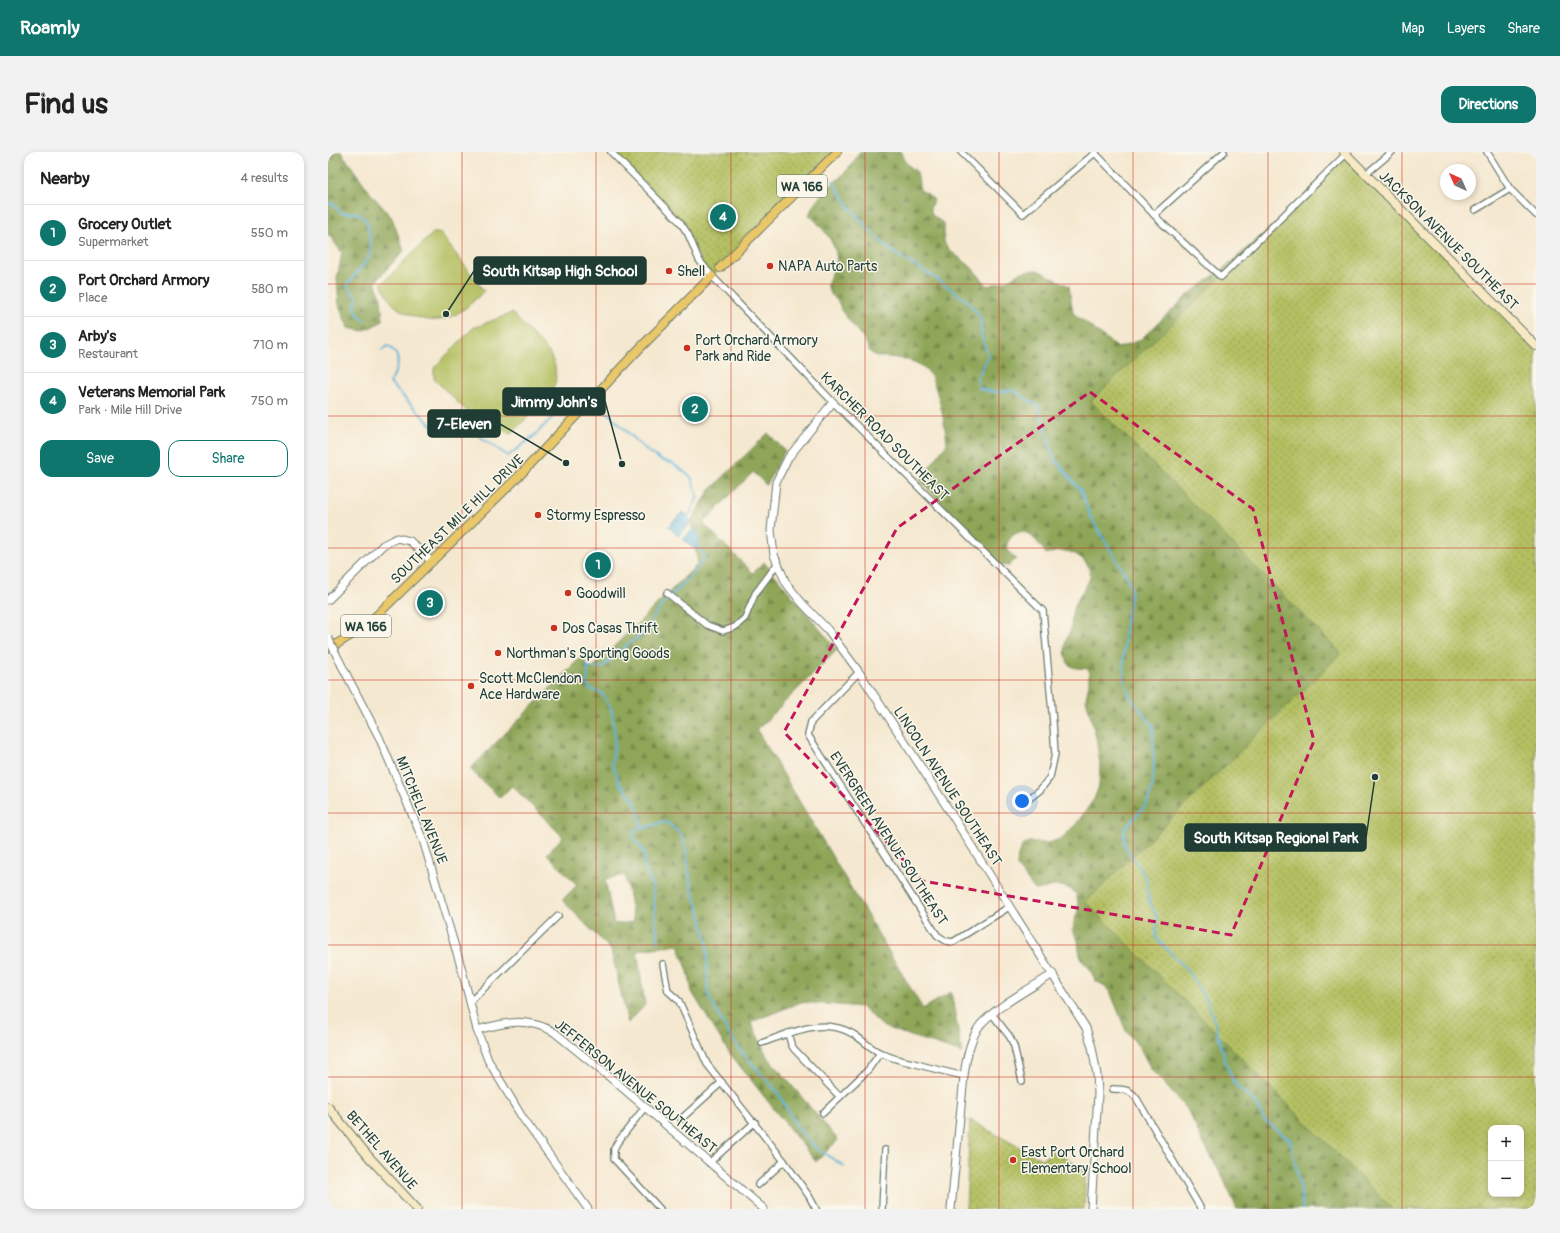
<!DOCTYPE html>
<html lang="en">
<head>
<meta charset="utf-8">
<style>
  :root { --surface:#fff; --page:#f2f2f2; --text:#222; --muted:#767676; --line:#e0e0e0; --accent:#0f766e }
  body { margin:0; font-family:Pangolin,sans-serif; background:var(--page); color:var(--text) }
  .controls { position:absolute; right:12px; bottom:12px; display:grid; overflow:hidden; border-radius:8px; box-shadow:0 2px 6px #0003 }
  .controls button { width:36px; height:36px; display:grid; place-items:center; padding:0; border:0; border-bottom:1px solid var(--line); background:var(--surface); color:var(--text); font:20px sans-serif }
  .compass { position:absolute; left:1112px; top:12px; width:36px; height:36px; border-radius:50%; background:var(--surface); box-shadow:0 2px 6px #0003; rotate:315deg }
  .you { position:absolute; left:694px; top:649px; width:14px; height:14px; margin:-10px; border:3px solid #fff; border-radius:50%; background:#1a73e8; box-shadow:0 0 0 6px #1a73e833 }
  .badge { display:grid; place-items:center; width:26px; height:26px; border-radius:50%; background:var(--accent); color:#fff; font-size:13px; font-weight:700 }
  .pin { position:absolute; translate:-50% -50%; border:2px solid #fff; box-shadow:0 1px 4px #0006 }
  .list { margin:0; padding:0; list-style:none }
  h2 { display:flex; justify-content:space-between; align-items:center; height:52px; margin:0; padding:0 16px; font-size:17px }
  h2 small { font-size:13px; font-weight:400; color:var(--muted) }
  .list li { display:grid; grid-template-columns:26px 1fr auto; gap:12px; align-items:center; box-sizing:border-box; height:56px; padding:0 16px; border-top:1px solid var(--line) }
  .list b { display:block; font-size:15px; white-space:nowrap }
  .list p { margin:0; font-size:13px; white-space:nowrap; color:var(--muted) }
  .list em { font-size:13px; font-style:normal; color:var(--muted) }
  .actions { display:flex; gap:8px; padding:12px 16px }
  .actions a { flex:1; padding:9px 0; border:1px solid var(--accent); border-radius:12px; text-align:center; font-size:14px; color:var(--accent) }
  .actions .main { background:var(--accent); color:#fff }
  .map { position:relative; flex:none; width:1208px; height:1057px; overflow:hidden; border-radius:12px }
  header { display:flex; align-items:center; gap:24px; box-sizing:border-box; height:56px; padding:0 20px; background:var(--accent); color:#fff }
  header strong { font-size:19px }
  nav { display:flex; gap:22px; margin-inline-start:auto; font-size:14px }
  .intro { display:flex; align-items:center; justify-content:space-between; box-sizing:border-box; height:96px; padding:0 24px }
  h1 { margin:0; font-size:28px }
  .button { padding:10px 18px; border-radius:12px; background:var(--accent); color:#fff; font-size:14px; font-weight:700 }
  main { display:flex; gap:24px; padding:0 24px }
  aside { flex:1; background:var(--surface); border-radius:12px; box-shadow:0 2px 6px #0003 }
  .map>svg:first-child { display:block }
  .grass { fill:#b4c062; stroke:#6a7e4b }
  .forest { fill:url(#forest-firs); stroke:#577246; fill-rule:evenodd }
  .park { fill:url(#park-dots); stroke:#6a7e4b; fill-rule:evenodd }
  .water { fill:url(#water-ripples); stroke:#3e7888 }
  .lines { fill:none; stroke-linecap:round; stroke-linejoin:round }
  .stream { stroke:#5eb4db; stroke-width:2 }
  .minor-casing { stroke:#6a796b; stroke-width:8 }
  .tertiary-casing { stroke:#6a796b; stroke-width:9 }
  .secondary-casing { stroke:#6a796b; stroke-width:10 }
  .primary-casing { stroke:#6a796b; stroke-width:10 }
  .minor { stroke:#fff; stroke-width:5.5 }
  .tertiary { stroke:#fff; stroke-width:7 }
  .secondary { stroke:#f7e9c3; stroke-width:8 }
  .primary { stroke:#eac769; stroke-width:8 }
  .tertiary-bridge-casing { stroke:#6a796b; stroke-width:9; stroke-linecap:butt }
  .tertiary-bridge { stroke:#fff; stroke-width:7 }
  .marked { fill:none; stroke:#c2185b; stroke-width:3; stroke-dasharray:8 5; stroke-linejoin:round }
  .grid { fill:none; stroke:#c8321e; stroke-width:1; stroke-opacity:0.55 }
  .poi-dot { fill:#c8321e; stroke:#fbf7ec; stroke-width:1.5 }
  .labels { text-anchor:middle; stroke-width:3; stroke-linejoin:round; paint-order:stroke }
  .shield { fill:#fbf7ec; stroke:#61756b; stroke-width:1 }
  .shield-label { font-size:13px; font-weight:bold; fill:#1f3d34 }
  .street-label { font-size:14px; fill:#1f3d34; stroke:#fbf7ec }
  .poi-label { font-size:14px; fill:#1f3d34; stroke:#fbf7ec; text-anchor:start }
  .leader { fill:none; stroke:#1f3d34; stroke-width:1.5 }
  .callout-dot { fill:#1f3d34; stroke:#fbf7ec; stroke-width:1.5 }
  .callout { fill:#1f3d34; stroke:#1f3d34; stroke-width:1.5 }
  .callout-label { font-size:15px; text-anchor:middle; font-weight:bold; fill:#fff }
</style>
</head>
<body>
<header>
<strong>Roamly</strong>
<nav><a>Map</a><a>Layers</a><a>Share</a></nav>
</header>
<div class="intro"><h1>Find us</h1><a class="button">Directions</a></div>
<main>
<aside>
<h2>Nearby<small>4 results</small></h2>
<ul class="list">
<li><span class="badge">1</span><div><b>Grocery Outlet</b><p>Supermarket</p></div><em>550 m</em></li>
<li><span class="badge">2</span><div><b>Port Orchard Armory</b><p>Place</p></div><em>580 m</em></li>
<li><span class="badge">3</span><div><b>Arby's</b><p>Restaurant</p></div><em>710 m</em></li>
<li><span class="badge">4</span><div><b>Veterans Memorial Park</b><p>Park · Mile Hill Drive</p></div><em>750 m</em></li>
</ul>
<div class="actions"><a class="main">Save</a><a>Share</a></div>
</aside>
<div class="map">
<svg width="1208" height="1057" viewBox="0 0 1208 1057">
  <defs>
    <pattern id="forest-firs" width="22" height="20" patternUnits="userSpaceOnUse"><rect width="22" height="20" fill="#8fa658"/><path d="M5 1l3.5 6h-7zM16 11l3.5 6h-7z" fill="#74884a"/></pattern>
    <pattern id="park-dots" width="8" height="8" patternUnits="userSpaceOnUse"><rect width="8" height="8" fill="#b4c062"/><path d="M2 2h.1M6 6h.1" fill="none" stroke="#929d52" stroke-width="1.8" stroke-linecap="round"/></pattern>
    <pattern id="water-ripples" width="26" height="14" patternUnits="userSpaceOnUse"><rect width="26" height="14" fill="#5eb4db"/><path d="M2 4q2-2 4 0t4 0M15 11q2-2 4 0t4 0" fill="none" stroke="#4d94b2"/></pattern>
  </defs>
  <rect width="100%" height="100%" fill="#fbf7ec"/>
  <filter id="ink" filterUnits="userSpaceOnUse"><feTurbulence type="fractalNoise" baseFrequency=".025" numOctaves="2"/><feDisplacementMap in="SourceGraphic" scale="8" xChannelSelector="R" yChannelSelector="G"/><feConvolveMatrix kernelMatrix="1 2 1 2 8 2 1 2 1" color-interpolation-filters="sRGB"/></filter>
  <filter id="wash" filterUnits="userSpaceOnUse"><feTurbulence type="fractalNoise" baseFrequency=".012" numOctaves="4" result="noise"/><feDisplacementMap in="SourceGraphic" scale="16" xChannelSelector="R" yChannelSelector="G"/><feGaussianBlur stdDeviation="0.9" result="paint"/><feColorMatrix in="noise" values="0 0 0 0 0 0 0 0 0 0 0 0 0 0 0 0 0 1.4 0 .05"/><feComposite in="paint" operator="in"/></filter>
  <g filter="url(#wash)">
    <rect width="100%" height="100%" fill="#f5e8d0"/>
    <g class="grass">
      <path d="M105,81H112L156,139C134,161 117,176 85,164C77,161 69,157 64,151C60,145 57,138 53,132Z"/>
      <polygon points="184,161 221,200 227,214 228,229 222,243 183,282 147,267 106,227 106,216 145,176"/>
    </g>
    <g class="forest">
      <polygon points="0,0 13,0 44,43 64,66 76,99 47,130 53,146 55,169 35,179 20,176 11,153 9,126 14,101 2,84 0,83"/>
      <path d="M531,0H573C575,10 581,14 589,20L592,38L600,42L606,48L602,56L604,63L616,72V90L621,98L642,114L660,134L680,128L694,120L709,118L741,134L745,161L790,196L812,188L859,144L902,111L1020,8L1171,838L1208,1057H909L895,1026L876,992L859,957L823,917L812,896L798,879L782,839L777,834L768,829L761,816L753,807L751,798L750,788L745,779L746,770L750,759V750L748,741C732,729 725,735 707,738L689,714L690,704L694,694L700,690L721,691L734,686L749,671L766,647L771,634L772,612L768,585L758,547L761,531V517C756,516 747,517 743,514C736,510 737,494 738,488C739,484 742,481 743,476C744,468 743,460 747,452C752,443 759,435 762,425C765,411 746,398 734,399C729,399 723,401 718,402C714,395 703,381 696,380C688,378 675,390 680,398C681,401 686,405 688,407L681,414L673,413L667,408L593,329H591L619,292C618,276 609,226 597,216C587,207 561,204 549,205L541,199L538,190L513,158C512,146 501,145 500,135C499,127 506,120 508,112C512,95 493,73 481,63C490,36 522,25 531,0ZM1163,976H1193V1042H1163Z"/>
      <path d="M440,281L457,299L438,333L425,320L375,371L425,421L436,410L509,498L429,578L595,857L623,840L634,901L556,875L534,855L473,850L423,870L439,904L510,988L488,1010L400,899L364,840L360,819L350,793L309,798L317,853L300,871L283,798L234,748L249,733L219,702L235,685L184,634L172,646L142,617L253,505L263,517L370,412L363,369L382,338ZM297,723L306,770L286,772L277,727Z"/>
    </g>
    <g class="park">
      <polygon points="283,0 509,0 384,124 376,116 360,82"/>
      <path d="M1018,2L1208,194V1057H1064L758,750L1013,501L763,249L893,125ZM1163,976H1193V1042H1163Z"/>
      <polygon points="642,968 713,1007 721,1003 725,998 758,1019 756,1057 638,1057"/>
    </g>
    <g class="water">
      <polygon points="355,360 360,364 363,371 350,384 340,374"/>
      <polygon points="368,376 372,390 367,396 364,396 355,387 364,378"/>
    </g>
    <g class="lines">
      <g class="stream">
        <path d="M505,29L521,55L548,85L567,102L603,123L638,148L652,164L653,182L660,204L649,227L651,236C663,241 672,241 685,238L711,255L726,306L753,339L762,364L800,427L803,438L797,478L795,516L797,531L801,543L825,574L826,619L824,637L819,652L796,677V692L818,726L821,749L829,764L828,786L859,818L879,849L887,871L899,915L908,934L928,951L936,968L962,988L972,1034L975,1057"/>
        <path d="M0,52L4,51L13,61H30L39,70L43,95L40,107L19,133C21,138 26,141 29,146C25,156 28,162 37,169"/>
        <path d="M54,198L60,194C76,204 69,217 62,231L109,279"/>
        <polyline points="274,255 319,299 333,308 344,311 363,325 370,345 360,365"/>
        <polyline points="151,284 180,304 206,284 239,250"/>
        <polyline points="314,673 307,649 292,632 284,611 287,588 284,559 274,541 262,537 258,531 260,525 259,514 265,516 275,515 292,498 313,483 337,449 364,423 377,405 375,401 368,392"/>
        <polyline points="314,673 317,676 334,670 340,671 352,682 355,687 358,700 363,734 370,754 379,791 380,843 394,870 412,898 451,942 468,974 489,997 516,1014"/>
        <polyline points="314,673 306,680 306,688 312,694 317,704 315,712 324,734 330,790"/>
      </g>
    </g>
  </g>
  <g filter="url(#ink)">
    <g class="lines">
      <defs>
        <g id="minor">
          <polyline points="283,0 352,70 360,82 371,108 384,124 505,250 715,459 725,571 727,602 722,625 712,638 698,649"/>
          <polyline points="633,0 695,62 768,0"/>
          <polyline points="1159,0 1182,37 1208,63"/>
          <polyline points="767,1 835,72 893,125 1018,2"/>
          <polyline points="1038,22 1064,0"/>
          <polyline points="1147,58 1182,37"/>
          <polyline points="826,63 896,0"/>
          <polyline points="339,441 379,473 395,479 407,475 417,466 427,442 450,411"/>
          <polyline points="531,520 483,570 480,583 609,783 618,789 625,790 681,755"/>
          <polyline points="335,812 340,839 351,849 379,912 456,1009 481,1044 488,1057"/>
          <polyline points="143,849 230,764"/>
          <polyline points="664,862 682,885 686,894 694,929"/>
          <polyline points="460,881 463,892 466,897 512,945"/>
          <path d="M434,891C464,880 495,865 525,882C535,888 543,897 553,901C563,906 574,909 585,911C602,916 619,920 636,924"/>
          <path d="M785,937C796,937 803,938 809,947L873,1057"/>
          <polyline points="317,955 289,991 286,997 286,1007 332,1057"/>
          <polyline points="495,961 540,918 552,901"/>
          <polyline points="353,967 394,930"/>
          <polyline points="381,1011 427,970"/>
          <polyline points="430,1033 456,1009"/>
          <polyline points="554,1057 557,998"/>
        </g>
        <g id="tertiary">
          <polyline points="505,250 460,306 448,330 443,378 446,403 458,431 474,451 500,478 531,520 619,655 758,876 764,895 769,923 770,942 763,1057"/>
          <polyline points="0,448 55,393 69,386 82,389 104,410"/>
          <polyline points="14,514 51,585 95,688 134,818 149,878 160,908 194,965 260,1057"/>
          <path d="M149,878C178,870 199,865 226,880L290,932L436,1057"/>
          <path d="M623,1057L636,924C638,907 641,891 650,876C663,857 705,835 725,822"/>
        </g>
        <g id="secondary">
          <polyline points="1016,0 1208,194"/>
          <polyline points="0,955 41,1005 89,1057"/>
        </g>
        <g id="primary">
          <polyline points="392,116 509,0"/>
          <path d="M0,496C18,488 32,478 47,465L193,322L311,197L384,124"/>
        </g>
      </defs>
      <use href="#minor" class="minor-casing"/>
      <use href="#tertiary" class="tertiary-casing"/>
      <use href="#secondary" class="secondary-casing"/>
      <use href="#primary" class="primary-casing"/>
      <use href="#minor" class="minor"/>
      <use href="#tertiary" class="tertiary"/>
      <use href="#secondary" class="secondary"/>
      <use href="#primary" class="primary"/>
      <defs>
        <polyline id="tertiary-bridge" points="0,486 14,514"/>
      </defs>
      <use href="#tertiary-bridge" class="tertiary-bridge-casing"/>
      <use href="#tertiary-bridge" class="tertiary-bridge"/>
    </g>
  </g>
  <path class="marked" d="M762,240L925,357L986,589L903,783L595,729L456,580L569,376Z"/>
  <path class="grid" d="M134,0V1057M268,0V1057M403,0V1057M537,0V1057M671,0V1057M805,0V1057M940,0V1057M1074,0V1057M0,132H1208M0,264H1208M0,396H1208M0,528H1208M0,661H1208M0,793H1208M0,925H1208"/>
  <g class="poi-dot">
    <circle cx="442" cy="114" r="4"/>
    <circle cx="341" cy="119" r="4"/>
    <circle cx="359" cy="196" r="4"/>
    <circle cx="210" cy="363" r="4"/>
    <circle cx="240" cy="441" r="4"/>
    <circle cx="226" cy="476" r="4"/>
    <circle cx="170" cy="501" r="4"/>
    <circle cx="143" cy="534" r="4"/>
    <circle cx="685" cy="1008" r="4"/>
  </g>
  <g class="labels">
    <g class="shield">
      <rect x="449" y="23" width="50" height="22" rx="3"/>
      <rect x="13" y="463" width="50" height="22" rx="3"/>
    </g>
    <g class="shield-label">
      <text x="474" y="39">WA 166</text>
      <text x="38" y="479">WA 166</text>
    </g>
    <g class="street-label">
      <text transform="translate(1121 88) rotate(45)" y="5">JACKSON AVENUE SOUTHEAST</text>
      <text transform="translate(557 284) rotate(45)" y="5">KARCHER ROAD SOUTHEAST</text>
      <text transform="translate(129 367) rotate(-44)" y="5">SOUTHEAST MILE HILL DRIVE</text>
      <text transform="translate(620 634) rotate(57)" y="5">LINCOLN AVENUE SOUTHEAST</text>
      <text transform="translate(94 658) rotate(68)" y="5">MITCHELL AVENUE</text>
      <text transform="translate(561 686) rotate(57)" y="5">EVERGREEN AVENUE SOUTHEAST</text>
      <text transform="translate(308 934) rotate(39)" y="5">JEFFERSON AVENUE SOUTHEAST</text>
      <text transform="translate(54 998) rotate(49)" y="5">BETHEL AVENUE</text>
    </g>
    <g class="poi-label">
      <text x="450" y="119">NAPA Auto Parts</text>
      <text x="349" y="124">Shell</text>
      <text x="367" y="193">Port Orchard Armory<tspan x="367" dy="16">Park and Ride</tspan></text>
      <text x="218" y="368">Stormy Espresso</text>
      <text x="248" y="446">Goodwill</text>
      <text x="234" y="481">Dos Casas Thrift</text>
      <text x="178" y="506">Northman's Sporting Goods</text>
      <text x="151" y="531">Scott McClendon<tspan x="151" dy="16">Ace Hardware</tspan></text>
      <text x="693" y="1005">East Port Orchard<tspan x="693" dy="16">Elementary School</tspan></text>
    </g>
  </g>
  <path class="leader" d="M118 162L146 119M294 312L277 249M238 311L172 272M1047 625L1038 686"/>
  <g class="callout-dot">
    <circle cx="118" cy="162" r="4"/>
    <circle cx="294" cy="312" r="4"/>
    <circle cx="238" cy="311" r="4"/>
    <circle cx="1047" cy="625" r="4"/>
  </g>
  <g class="callout">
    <rect x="146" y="105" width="172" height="27" rx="4"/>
    <rect x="175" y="236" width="102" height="27" rx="4"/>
    <rect x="100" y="258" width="72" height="27" rx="4"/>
    <rect x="857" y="672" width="181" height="27" rx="4"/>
  </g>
  <g class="callout-label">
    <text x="232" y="124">South Kitsap High School</text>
    <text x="226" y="255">Jimmy John's</text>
    <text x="136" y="277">7-Eleven</text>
    <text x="948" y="691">South Kitsap Regional Park</text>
  </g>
</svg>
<div class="controls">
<button>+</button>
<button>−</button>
</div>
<svg class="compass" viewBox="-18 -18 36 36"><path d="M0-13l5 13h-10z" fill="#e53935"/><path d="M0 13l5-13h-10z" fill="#767676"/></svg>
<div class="you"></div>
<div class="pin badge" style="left:270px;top:413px">1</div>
<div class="pin badge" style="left:367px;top:257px">2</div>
<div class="pin badge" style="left:102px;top:451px">3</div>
<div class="pin badge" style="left:395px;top:65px">4</div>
</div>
</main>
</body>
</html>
